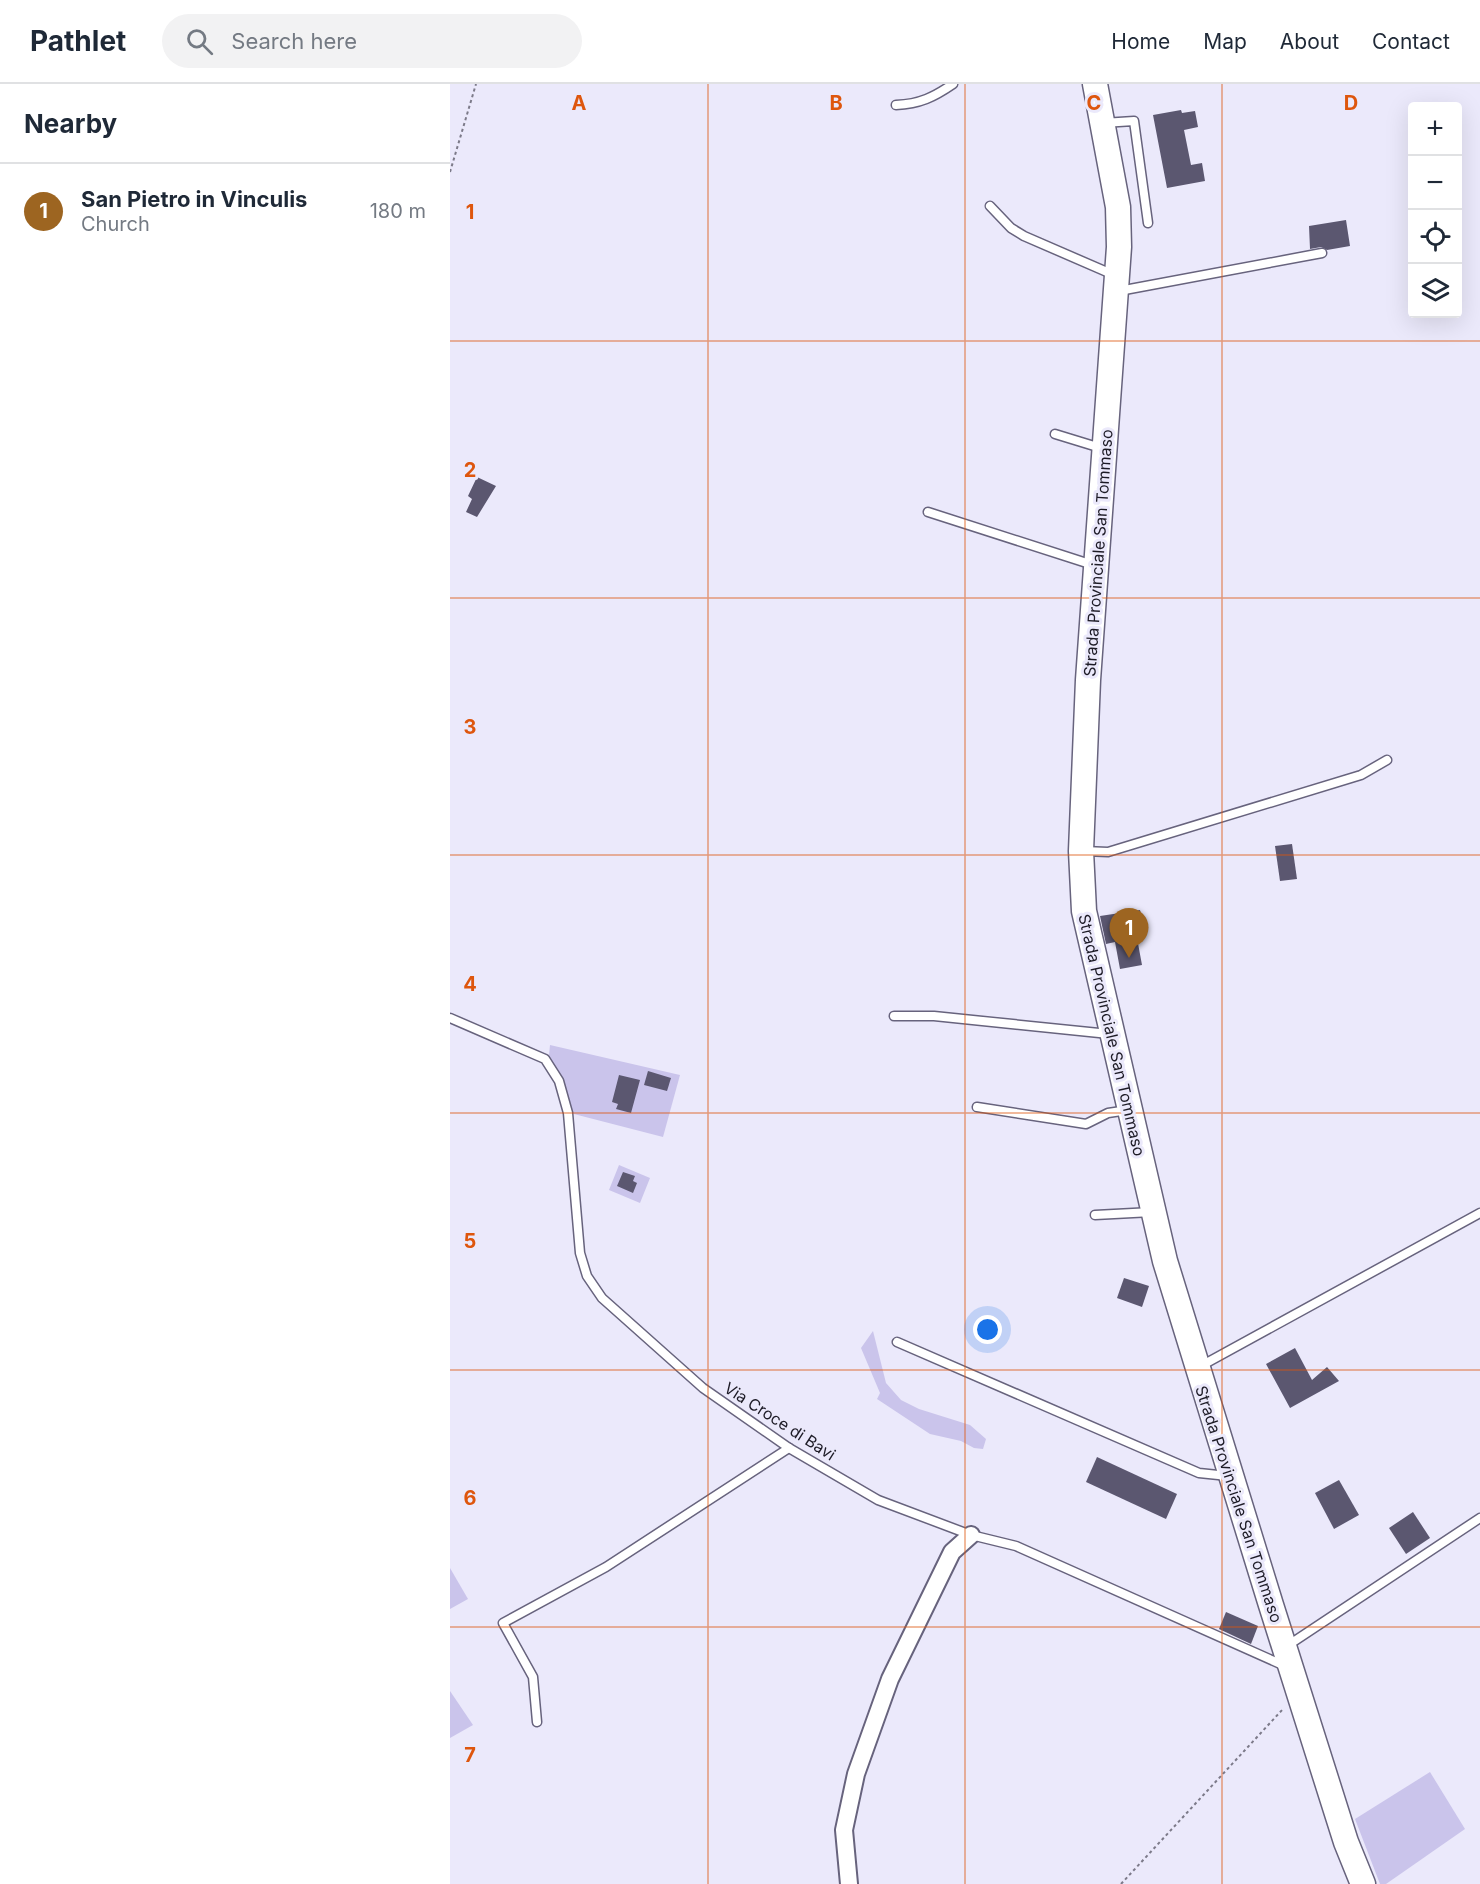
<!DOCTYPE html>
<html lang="en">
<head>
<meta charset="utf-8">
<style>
  :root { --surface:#fff; --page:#f2f2f3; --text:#1f2937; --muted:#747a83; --line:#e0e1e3; --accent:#9d6521 }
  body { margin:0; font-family:Inter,sans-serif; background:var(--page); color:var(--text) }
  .controls { position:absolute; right:18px; top:18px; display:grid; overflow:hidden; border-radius:6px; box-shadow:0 6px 24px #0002 }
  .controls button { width:54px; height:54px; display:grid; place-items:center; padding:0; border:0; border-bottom:2px solid var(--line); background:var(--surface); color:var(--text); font:30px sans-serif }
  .you { position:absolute; left:538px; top:1246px; width:21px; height:21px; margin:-15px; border:4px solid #fff; border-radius:50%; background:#1a73e8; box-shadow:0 0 0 9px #1a73e833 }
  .badge { display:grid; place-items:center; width:39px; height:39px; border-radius:50%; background:var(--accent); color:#fff; font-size:20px; font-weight:700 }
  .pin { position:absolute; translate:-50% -50px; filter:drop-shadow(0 2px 3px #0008) }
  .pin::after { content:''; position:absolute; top:32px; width:21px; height:18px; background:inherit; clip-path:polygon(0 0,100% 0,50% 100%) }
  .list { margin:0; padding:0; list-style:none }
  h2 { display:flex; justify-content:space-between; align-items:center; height:78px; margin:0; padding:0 24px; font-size:26px }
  h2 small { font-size:20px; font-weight:400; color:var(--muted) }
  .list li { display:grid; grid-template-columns:39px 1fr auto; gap:18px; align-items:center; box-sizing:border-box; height:96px; padding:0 24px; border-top:2px solid var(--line) }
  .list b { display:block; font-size:22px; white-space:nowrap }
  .list p { margin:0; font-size:20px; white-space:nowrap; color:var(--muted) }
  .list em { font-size:20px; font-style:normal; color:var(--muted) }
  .icon { flex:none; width:33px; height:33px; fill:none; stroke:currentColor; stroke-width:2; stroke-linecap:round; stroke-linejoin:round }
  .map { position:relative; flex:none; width:1030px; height:1800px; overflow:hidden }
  header { display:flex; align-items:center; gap:36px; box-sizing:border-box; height:84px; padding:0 30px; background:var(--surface); border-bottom:2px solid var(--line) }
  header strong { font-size:28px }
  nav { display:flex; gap:33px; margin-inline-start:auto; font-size:21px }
  .search { width:420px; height:54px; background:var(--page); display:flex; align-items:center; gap:15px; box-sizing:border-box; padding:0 21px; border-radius:33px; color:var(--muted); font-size:22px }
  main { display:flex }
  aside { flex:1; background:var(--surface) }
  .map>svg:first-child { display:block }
  .green { fill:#cac4eb }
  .building { fill:#5b5770 }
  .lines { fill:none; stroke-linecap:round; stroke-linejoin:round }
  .lane-casing { stroke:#67637d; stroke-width:11 }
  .street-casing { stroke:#67637d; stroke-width:20 }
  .secondary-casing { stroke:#67637d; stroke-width:27 }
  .path { stroke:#7c7a89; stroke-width:2; stroke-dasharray:3 3; stroke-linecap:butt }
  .lane { stroke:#fff; stroke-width:8 }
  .street { stroke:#fff; stroke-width:16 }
  .secondary { stroke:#fff; stroke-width:24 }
  .grid { fill:none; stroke:#de560d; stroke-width:1.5; stroke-opacity:0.55 }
  .labels { text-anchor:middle; stroke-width:6; stroke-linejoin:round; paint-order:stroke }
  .street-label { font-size:16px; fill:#1d1b26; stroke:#ebe9fb }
  .grid-label { font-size:20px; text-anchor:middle; font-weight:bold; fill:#de560d; stroke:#ebe9fb; stroke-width:6; stroke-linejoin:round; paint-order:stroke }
</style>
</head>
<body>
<header>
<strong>Pathlet</strong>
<div class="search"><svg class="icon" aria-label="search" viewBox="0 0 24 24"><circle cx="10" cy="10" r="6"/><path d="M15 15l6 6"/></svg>Search here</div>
<nav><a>Home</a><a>Map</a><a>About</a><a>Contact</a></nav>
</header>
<main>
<aside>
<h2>Nearby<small></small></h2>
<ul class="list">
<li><span class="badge">1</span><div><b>San Pietro in Vinculis</b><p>Church</p></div><em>180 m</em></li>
</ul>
</aside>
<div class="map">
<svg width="1030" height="1800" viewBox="0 0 1030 1800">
  <rect width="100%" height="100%" fill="#ebe9fb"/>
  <g class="green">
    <polygon points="100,961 230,991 213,1053 120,1029 99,971"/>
    <polygon points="169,1081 200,1094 190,1119 159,1106"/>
    <polygon points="423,1247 436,1299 451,1316 469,1325 520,1341 536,1355 533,1365 524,1364 511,1357 480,1350 427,1315 430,1309 411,1264"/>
    <polygon points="0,1484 18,1515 0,1525"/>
    <polygon points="0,1607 23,1641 0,1654"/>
    <polygon points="980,1688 1015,1745 936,1800 930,1800 905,1735"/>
  </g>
  <g class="building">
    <polygon points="731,26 732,29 745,27 748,43 734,46 741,81 752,79 755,97 717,104 703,31"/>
    <polygon points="896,136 900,162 877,166 871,163 860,165 859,142"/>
    <polygon points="27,393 46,402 27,433 16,428 22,415 18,412"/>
    <polygon points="842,760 847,795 830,797 825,762"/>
    <polygon points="690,826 696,852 687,854 692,881 670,885 665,858 656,860 650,832"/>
    <polygon points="198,987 221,994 217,1007 194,1001"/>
    <polygon points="169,991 190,996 181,1029 166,1025 168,1020 162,1018"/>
    <polygon points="173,1088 185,1092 183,1097 187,1099 183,1109 167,1102"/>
    <polygon points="674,1194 699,1202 692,1223 667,1214"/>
    <polygon points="845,1264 862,1296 877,1283 889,1297 840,1324 816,1280"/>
    <polygon points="647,1373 727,1410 716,1435 636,1398"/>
    <polygon points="889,1396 909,1431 884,1445 865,1409"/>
    <polygon points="963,1428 980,1454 956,1470 939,1444"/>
    <polygon points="776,1528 808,1542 801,1560 769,1545"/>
  </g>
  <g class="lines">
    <defs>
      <g id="lane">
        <path d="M446,21C470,20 484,13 503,0"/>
        <polyline points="653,39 684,37 698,139"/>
        <polyline points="540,122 561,144 574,152 664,191"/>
        <polyline points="669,207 872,169"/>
        <polyline points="605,350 654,365"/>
        <polyline points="478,428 643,481"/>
        <polyline points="634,767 658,768 911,691 937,676"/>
        <polyline points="444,932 484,932 659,950"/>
        <polyline points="0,934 95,975 109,997 118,1029 130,1169 137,1192 152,1214 253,1304 339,1364 428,1416 521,1451 566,1462 835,1582"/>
        <polyline points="527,1023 636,1040 658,1029 678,1026"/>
        <polyline points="645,1131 702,1128"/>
        <polyline points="447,1258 749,1389 778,1392"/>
        <polyline points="749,1283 1030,1129"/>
        <polyline points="837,1562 1030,1434"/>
        <polyline points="87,1638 83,1593 53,1539 156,1483 339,1364"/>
      </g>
      <polyline id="street" points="399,1800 394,1746 406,1690 440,1595 502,1468 521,1451"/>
      <polyline id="secondary" points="645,0 668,123 669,163 638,596 631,767 634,827 715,1177 821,1521 896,1758 913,1800"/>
    </defs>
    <use href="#lane" class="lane-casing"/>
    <use href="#street" class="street-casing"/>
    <use href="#secondary" class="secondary-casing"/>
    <g class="path">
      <polyline points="0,88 26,0"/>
      <polyline points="671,1800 833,1625"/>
    </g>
    <use href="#lane" class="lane"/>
    <use href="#street" class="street"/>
    <use href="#secondary" class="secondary"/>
  </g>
  <path class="grid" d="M258,0V1800M515,0V1800M772,0V1800M0,257H1030M0,514H1030M0,771H1030M0,1029H1030M0,1286H1030M0,1543H1030"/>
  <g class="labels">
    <g class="street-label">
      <text transform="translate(648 469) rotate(-86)" y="6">Strada Provinciale San Tommaso</text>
      <text transform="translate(662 951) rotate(77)" y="6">Strada Provinciale San Tommaso</text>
      <text transform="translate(330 1337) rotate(33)" y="6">Via Croce di Bavi</text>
      <text transform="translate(789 1420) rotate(72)" y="6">Strada Provinciale San Tommaso</text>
    </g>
  </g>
  <g class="grid-label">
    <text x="129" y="26">A</text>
    <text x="386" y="26">B</text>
    <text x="644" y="26">C</text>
    <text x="901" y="26">D</text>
    <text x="20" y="135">1</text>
    <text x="20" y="393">2</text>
    <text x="20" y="650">3</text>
    <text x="20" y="907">4</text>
    <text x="20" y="1164">5</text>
    <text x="20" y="1421">6</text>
    <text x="20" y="1678">7</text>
  </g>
</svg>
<div class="controls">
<button>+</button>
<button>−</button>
<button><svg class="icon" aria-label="locate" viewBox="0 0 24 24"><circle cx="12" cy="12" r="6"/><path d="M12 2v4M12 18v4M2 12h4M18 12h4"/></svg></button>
<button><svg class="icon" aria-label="layers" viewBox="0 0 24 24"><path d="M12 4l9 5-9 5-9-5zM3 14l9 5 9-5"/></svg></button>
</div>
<div class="you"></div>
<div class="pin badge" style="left:679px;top:874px">1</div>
</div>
</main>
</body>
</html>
